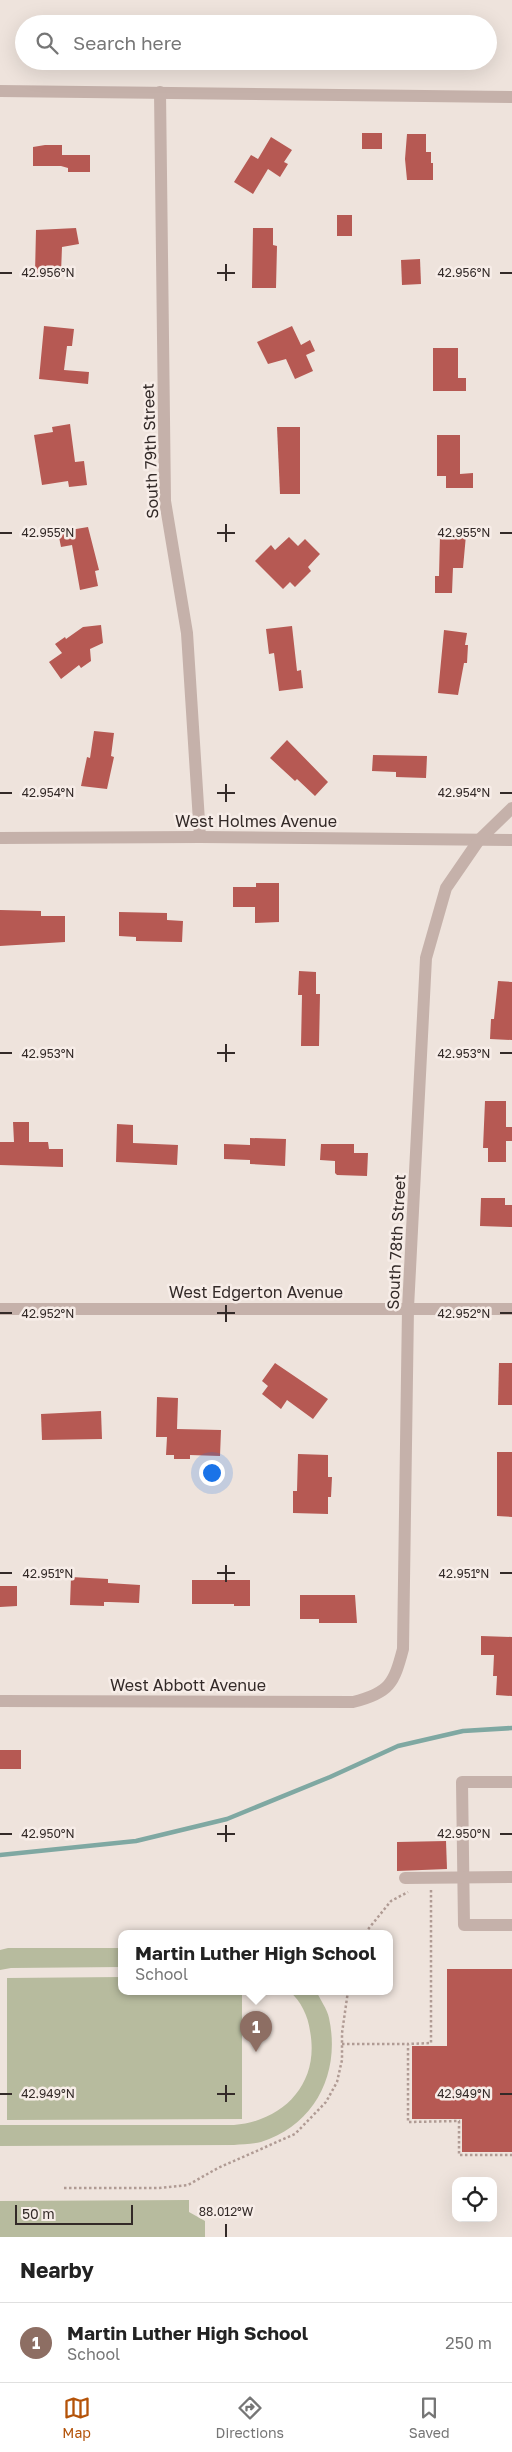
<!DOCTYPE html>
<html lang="en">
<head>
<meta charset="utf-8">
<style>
  :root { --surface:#fff; --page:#f2f2f2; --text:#222; --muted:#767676; --line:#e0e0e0; --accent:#b45309 }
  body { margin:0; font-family:"Golos Text",sans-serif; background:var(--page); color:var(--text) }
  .controls { position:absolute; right:15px; bottom:15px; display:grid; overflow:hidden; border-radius:10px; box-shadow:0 5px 20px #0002 }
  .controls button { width:45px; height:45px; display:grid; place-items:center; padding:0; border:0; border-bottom:1px solid var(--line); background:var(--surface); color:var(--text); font:25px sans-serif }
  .scale { position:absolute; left:15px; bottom:12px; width:118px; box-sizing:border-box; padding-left:5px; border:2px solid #332a28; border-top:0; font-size:14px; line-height:18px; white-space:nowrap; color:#332a28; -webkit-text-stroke:4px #f7ede8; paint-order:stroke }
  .you { position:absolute; left:211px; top:1472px; width:18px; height:18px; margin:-12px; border:4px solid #fff; border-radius:50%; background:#1a73e8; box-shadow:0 0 0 8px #1a73e833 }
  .badge { display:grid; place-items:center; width:32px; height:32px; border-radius:50%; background:var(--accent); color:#fff; font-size:16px; font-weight:700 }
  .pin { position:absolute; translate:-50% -41px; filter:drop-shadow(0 1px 2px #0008) }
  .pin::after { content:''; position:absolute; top:26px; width:18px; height:15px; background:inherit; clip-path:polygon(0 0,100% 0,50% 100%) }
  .popup { position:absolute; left:118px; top:1930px; width:275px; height:65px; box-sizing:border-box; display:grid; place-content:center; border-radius:10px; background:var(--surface); filter:drop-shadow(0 1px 4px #0005); font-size:16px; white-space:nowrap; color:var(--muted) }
  .popup b { font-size:19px; color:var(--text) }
  .popup::after { content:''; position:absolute; left:50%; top:100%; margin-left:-10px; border:10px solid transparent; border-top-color:var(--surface) }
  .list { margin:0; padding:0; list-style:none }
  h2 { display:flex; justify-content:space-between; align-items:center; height:65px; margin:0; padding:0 20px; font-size:21px }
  h2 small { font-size:16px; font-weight:400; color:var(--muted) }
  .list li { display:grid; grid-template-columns:32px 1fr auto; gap:15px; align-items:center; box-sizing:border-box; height:80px; padding:0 20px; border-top:1px solid var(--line) }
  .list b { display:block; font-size:19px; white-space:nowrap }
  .list p { margin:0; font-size:16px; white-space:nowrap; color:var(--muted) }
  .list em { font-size:16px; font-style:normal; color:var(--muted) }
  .icon { flex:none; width:28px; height:28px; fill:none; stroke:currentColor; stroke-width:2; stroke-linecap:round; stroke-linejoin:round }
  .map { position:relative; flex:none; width:512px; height:2237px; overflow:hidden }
  .search { position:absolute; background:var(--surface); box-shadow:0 5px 20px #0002; left:15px; right:15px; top:15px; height:55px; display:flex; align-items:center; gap:12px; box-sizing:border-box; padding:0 18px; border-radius:28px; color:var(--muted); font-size:19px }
  .sheet { height:145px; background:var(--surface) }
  nav { display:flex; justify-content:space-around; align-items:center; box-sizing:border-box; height:70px; border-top:1px solid var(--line); background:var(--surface); font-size:14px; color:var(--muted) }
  nav a { display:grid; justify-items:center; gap:2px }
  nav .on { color:var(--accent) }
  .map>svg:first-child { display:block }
  .green { fill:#b7bb9e }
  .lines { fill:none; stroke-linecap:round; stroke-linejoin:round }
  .stream { stroke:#7fa8a2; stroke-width:4.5 }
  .building { fill:#b65953 }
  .path { stroke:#b09b94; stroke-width:2.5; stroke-dasharray:2.5 2.5; stroke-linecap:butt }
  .minor { stroke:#c5b1aa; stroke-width:12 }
  .ticks { fill:none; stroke:#332a28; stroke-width:2 }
  .labels { text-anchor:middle; stroke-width:5; stroke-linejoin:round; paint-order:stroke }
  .street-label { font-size:16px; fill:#332a28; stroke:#f7ede8 }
  .ticks-label { font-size:12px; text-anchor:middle; fill:#332a28; stroke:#f7ede8; stroke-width:5; stroke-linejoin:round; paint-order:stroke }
</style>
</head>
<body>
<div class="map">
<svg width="512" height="2237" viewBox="0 0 512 2237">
  <rect width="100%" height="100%" fill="#eee3dc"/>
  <g class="green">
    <polygon points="8,1948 122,1948 122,1967 11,1968 0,1970 0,1950"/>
    <polygon points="122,1977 122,1991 242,1991 242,2119 7,2120 7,1978"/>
    <path d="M289,1991H316C320,1999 327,2009 329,2018C341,2073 315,2125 261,2142C252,2144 242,2144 234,2145L0,2146V2125H234C284,2121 320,2083 310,2031C308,2016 301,2001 289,1991Z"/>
    <polygon points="189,2200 189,2212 205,2221 205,2237 0,2237 0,2201"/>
  </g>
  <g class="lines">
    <polyline class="stream" points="0,1855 136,1841 227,1819 330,1777 398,1746 463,1731 512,1728"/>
  </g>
  <g class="building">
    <rect x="362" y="133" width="20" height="16"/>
    <polygon points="407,134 426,134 426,152 431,152 431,163 433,163 433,180 407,180 405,159"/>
    <polygon points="271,137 292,150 284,162 288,164 280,177 268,169 253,194 234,182 251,155 258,159"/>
    <polygon points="45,145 62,145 62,155 90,155 90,172 68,172 68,168 61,166 33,166 33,147"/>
    <rect x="337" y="215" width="15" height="21"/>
    <polygon points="76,228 79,244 62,247 61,273 35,273 36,230"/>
    <polygon points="253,228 273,228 273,245 277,246 276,288 252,288"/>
    <polygon points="420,259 421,284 402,285 401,260"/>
    <polygon points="44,326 74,329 72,346 67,346 64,370 89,372 88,384 39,379"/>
    <polygon points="292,326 301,345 310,340 315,351 306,355 313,371 295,379 286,359 268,364 257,342"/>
    <polygon points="433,348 458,348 458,378 466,378 466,391 433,391"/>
    <polygon points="70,424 75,462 84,461 87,485 69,487 68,481 42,485 34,435 53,432 52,427"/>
    <polygon points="277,427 300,427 300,494 280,494"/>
    <polygon points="437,435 460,435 460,474 473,473 473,488 446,488 446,476 437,476"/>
    <polygon points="88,527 99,570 95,571 98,586 80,590 72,545 61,547 58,532"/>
    <polygon points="440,535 466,535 463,568 453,568 452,593 435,593 435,576 439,576"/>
    <polygon points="289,537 298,546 305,539 320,554 308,567 311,571 295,587 290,582 283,589 255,561 271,545 275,550"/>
    <polygon points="101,625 103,643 90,649 91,661 81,668 79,665 61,679 49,662 62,653 55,644 65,637 66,639 83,627"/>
    <polygon points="292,626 297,671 301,670 303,688 279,691 274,653 269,654 266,629"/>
    <polygon points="444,630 467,633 465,645 468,645 467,663 464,663 458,695 438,693"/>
    <polygon points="94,731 114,733 111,756 114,757 107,789 81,786 87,757 90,758"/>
    <polygon points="287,740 328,782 315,796 297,779 295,781 270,758"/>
    <polygon points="373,755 427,756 426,778 396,777 396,772 372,771"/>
    <polygon points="256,883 279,883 279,922 255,923 255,907 233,907 233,887 256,887"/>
    <polygon points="0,910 41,911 41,916 65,916 65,942 0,946"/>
    <polygon points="119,912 167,913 167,920 183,921 182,942 136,941 136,937 119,936"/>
    <polygon points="299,971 316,972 316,994 320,994 319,1046 301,1046 302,995 298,995"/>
    <polygon points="498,981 512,982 512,1040 490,1039 491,1019 494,1019"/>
    <polygon points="485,1101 506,1101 506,1127 512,1127 512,1141 506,1141 506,1162 488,1162 488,1148 483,1148"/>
    <polygon points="13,1122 29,1122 29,1142 48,1142 49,1149 63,1149 63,1167 0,1165 0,1142 14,1142"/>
    <polygon points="117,1124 133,1125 133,1143 178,1145 177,1165 116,1162"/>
    <polygon points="250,1138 286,1139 285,1166 250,1164 250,1160 224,1159 224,1144 250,1145"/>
    <polygon points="321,1144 354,1144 354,1153 368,1153 367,1176 337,1175 335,1173 335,1161 320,1160"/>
    <polygon points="481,1198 505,1198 505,1205 512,1205 512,1227 480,1226"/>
    <polygon points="275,1363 328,1399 313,1419 287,1400 281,1409 262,1394 268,1386 262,1381"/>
    <polygon points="499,1363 512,1363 512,1405 498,1405"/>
    <polygon points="157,1397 178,1398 177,1429 221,1430 220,1456 190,1455 190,1459 174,1459 174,1455 166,1455 167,1437 156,1437"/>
    <polygon points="101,1411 102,1439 42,1440 41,1414"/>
    <polygon points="497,1452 512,1452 512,1517 497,1516"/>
    <polygon points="298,1454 328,1455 328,1477 332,1477 331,1497 328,1497 328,1514 293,1513 293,1491 297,1491"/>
    <polygon points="71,1577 108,1579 108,1583 140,1585 139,1603 109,1602 104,1602 104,1606 70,1605"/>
    <polygon points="192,1580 250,1580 250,1606 234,1606 234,1604 192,1604"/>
    <polygon points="0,1586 17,1586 17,1606 0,1607"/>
    <polygon points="300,1595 355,1595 357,1623 319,1623 319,1619 300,1619"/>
    <polygon points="481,1636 512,1637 512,1696 496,1695 497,1676 493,1676 494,1655 481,1655"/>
    <rect x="0" y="1750" width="21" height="19"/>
    <polygon points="446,1841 447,1869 397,1871 397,1842"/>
    <polygon points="447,1969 512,1969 512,2152 462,2152 462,2119 412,2119 412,2046 447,2046"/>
  </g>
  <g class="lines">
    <g class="path">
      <polyline points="431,1890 431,2043 408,2044 408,2122 459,2121 459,2155 512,2155"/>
      <polyline points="365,1933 391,1901 408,1892"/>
      <polyline points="342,2044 408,2044"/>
      <polyline points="64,2188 159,2188 188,2185 218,2168 295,2134 326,2102 337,2082 342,2060 342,2033 348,1991"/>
    </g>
    <g class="minor">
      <polyline points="0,91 512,97"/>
      <polyline points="160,92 165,501 187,633 200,837"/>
      <polyline points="0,838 200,837 512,840"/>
      <polyline points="0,1309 512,1309"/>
      <path d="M0,1701L353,1702C390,1693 394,1683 403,1649L408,1308L426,958L446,888L479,840L512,808"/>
      <polyline points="512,1782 462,1782 464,1925 512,1925"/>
      <polyline points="405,1878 512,1877"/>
    </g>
  </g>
  <path class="ticks" d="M226,264V281M0,273H12M217,273H235M500,273H512M226,524V542M0,533H12M217,533H235M500,533H512M226,784V802M0,793H12M217,793H235M500,793H512M226,1044V1062M0,1053H12M217,1053H235M500,1053H512M226,1305V1322M0,1313H12M217,1313H235M500,1313H512M226,1565V1582M0,1573H12M217,1573H235M500,1573H512M226,1825V1842M0,1834H12M217,1834H235M500,1834H512M226,2085V2102M0,2094H12M217,2094H235M500,2094H512M226,2224V2237"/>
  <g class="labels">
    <g class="street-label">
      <text transform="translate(150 451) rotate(-92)" y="6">South 79th Street</text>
      <text x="256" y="827">West Holmes Avenue</text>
      <text transform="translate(396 1242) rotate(-87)" y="6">South 78th Street</text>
      <text x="256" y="1298">West Edgerton Avenue</text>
      <text x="188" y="1691">West Abbott Avenue</text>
    </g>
  </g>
  <g class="ticks-label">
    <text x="48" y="277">42.956°N</text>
    <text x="464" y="277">42.956°N</text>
    <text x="48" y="537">42.955°N</text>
    <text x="464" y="537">42.955°N</text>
    <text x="48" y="797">42.954°N</text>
    <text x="464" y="797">42.954°N</text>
    <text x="48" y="1058">42.953°N</text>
    <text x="464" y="1058">42.953°N</text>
    <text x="48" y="1318">42.952°N</text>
    <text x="464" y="1318">42.952°N</text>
    <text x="48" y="1578">42.951°N</text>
    <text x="464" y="1578">42.951°N</text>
    <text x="48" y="1838">42.950°N</text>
    <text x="464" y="1838">42.950°N</text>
    <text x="48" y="2098">42.949°N</text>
    <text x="464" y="2098">42.949°N</text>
    <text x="226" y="2216">88.012°W</text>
  </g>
</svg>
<div class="controls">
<button><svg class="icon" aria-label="locate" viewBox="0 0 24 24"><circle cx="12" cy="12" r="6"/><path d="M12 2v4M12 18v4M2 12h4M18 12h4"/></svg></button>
</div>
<div class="scale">50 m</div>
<div class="you"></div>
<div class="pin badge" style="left:256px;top:2052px;background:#8d6e63">1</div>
<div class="popup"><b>Martin Luther High School</b>School</div>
<div class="search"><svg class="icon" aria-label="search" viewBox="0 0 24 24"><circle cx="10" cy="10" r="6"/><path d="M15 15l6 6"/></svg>Search here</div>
</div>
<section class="sheet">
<h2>Nearby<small></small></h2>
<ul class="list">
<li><span class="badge" style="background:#8d6e63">1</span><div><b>Martin Luther High School</b><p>School</p></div><em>250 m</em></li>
</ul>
</section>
<nav>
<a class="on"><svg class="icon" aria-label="map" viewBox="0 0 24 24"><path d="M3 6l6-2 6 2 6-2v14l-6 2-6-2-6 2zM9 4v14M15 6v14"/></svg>Map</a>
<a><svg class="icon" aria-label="directions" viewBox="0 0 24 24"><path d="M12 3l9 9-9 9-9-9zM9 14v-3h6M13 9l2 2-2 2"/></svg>Directions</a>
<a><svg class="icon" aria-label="saved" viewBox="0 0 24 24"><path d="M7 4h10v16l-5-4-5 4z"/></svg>Saved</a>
</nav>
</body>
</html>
